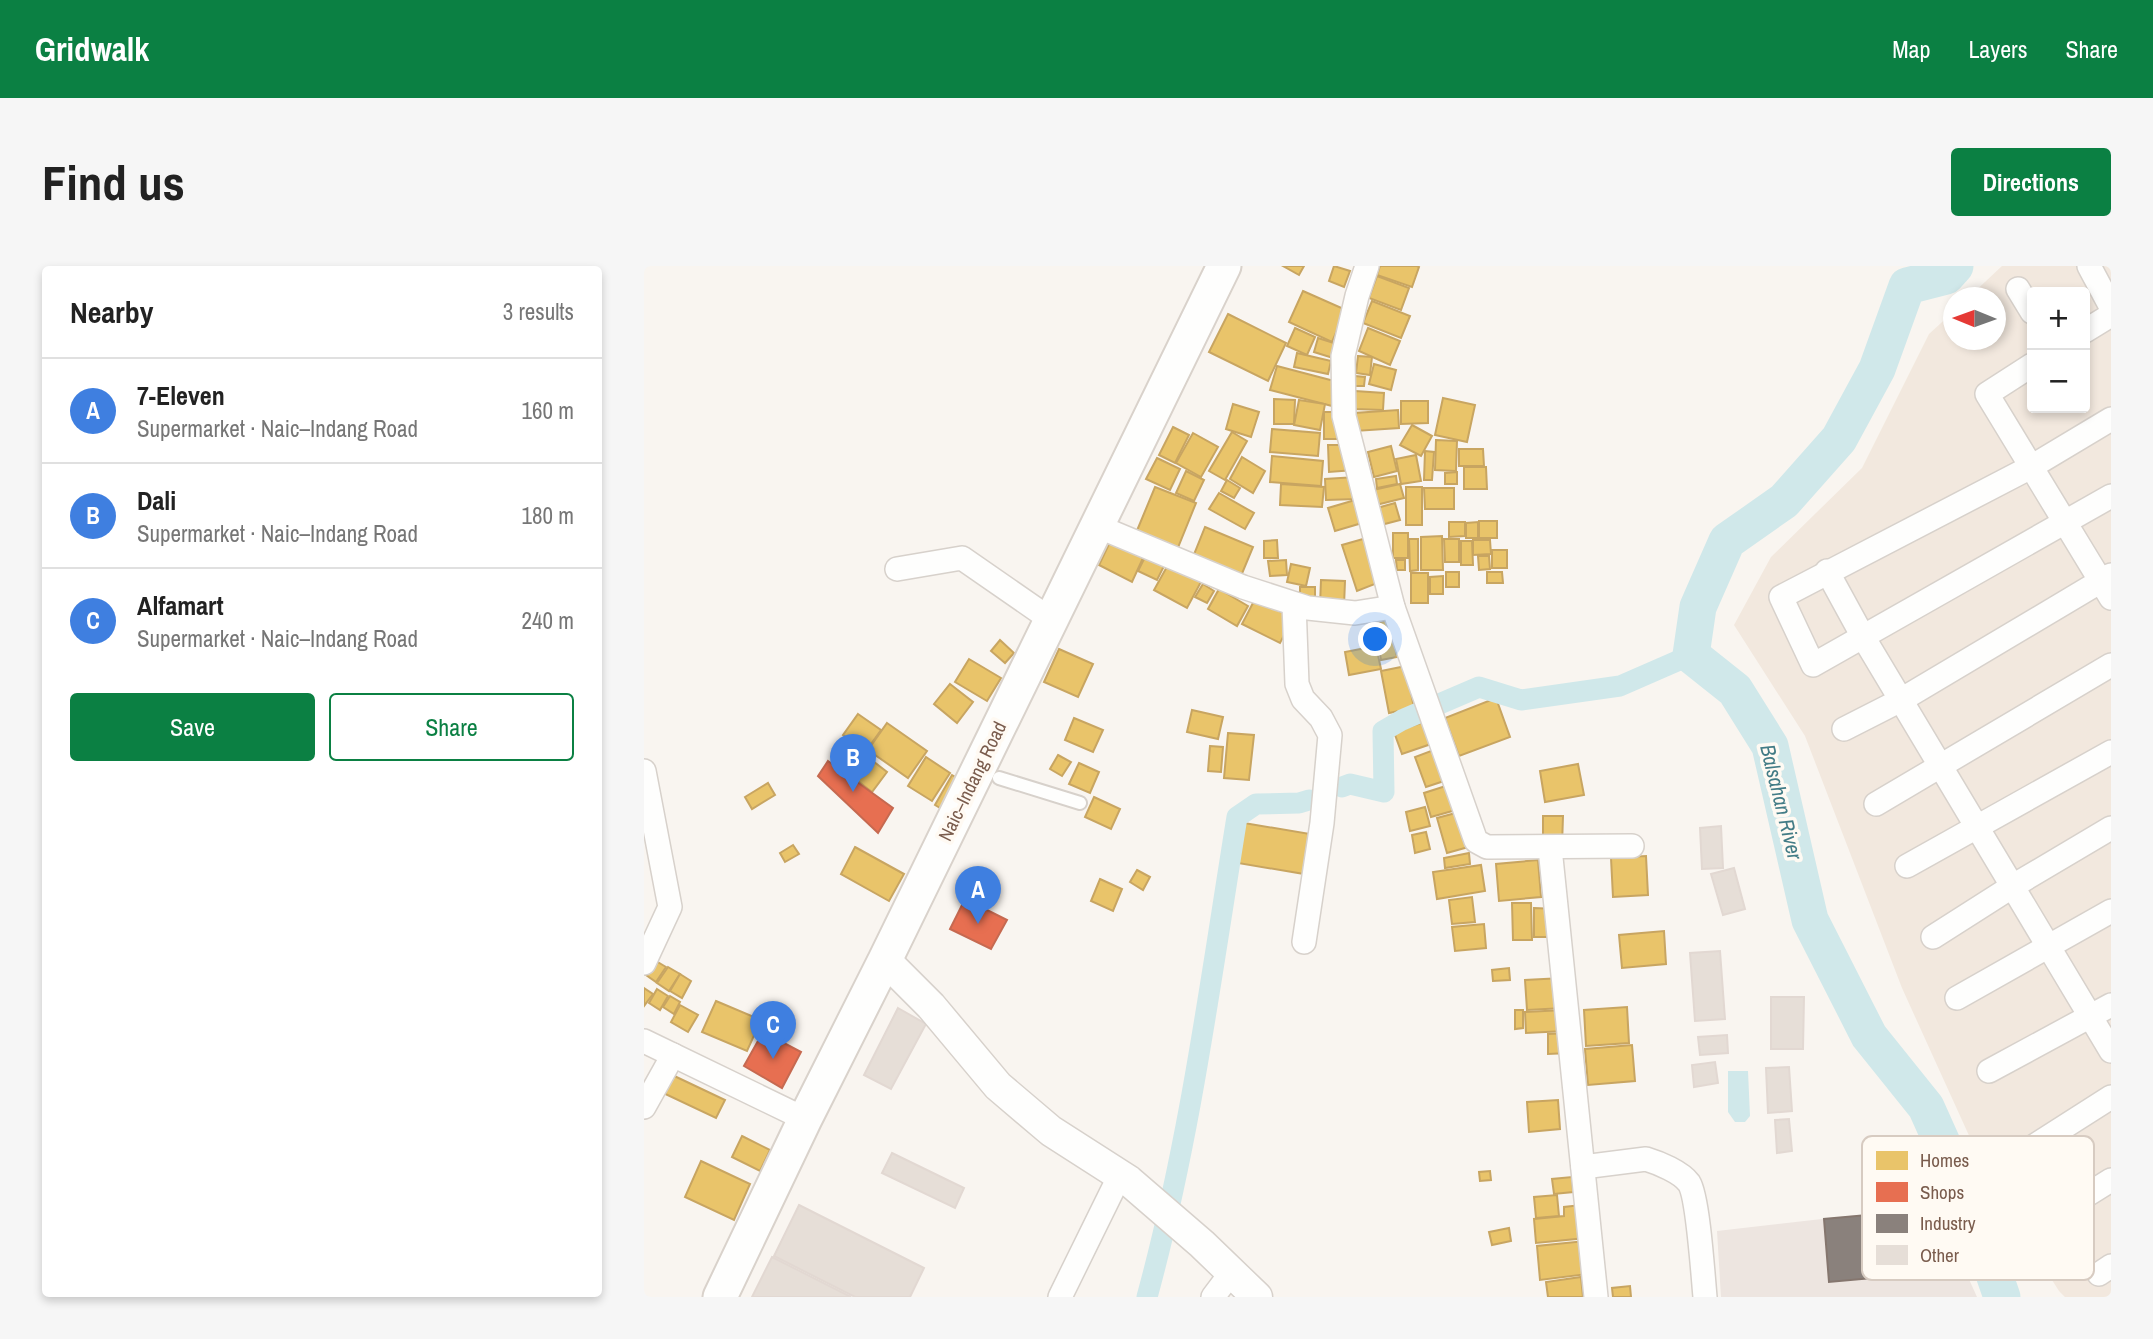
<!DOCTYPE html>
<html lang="en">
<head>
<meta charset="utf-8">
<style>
  :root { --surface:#fff; --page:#f6f6f6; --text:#222; --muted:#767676; --line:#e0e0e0; --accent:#0b8043 }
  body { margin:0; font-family:"Archivo Narrow",sans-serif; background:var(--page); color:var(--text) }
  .controls { position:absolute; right:21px; top:21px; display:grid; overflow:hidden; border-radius:7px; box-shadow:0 4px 10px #0003 }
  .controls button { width:63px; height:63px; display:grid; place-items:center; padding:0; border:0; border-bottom:2px solid var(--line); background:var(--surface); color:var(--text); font:35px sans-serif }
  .compass { position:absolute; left:1299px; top:21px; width:63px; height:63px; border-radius:50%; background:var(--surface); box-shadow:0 4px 10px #0003; rotate:271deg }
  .you { position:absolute; left:732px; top:374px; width:24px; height:24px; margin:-18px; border:5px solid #fff; border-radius:50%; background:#1a73e8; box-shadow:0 0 0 10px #1a73e833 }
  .badge { display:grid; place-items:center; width:46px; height:46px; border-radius:50%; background:var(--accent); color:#fff; font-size:23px; font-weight:700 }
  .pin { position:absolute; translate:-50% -58px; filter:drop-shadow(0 2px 4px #0008) }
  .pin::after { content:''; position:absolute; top:37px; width:24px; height:21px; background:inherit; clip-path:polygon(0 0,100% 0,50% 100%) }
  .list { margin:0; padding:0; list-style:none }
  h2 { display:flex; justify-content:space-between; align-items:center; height:91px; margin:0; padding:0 28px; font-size:30px }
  h2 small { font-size:23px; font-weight:400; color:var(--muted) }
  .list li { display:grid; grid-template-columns:46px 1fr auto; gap:21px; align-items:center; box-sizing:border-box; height:105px; padding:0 28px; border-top:2px solid var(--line) }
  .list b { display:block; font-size:26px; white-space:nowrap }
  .list p { margin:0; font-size:23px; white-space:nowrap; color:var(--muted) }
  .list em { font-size:23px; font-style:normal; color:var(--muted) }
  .actions { display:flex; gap:14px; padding:21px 28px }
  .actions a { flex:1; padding:16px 0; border:2px solid var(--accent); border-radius:7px; text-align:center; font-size:24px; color:var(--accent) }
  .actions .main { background:var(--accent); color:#fff }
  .map { position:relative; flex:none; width:1467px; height:1031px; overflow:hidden; border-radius:7px }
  header { display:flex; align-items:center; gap:42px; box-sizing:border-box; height:98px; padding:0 35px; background:var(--accent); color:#fff }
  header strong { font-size:33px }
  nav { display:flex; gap:38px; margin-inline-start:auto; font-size:24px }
  .intro { display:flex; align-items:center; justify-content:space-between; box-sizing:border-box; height:168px; padding:0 42px }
  h1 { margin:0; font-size:49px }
  .button { padding:18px 32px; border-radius:7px; background:var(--accent); color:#fff; font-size:24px; font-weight:700 }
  main { display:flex; gap:42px; padding:0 42px }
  aside { flex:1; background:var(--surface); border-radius:7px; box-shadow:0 4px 10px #0003 }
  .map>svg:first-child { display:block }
  .residential { fill:#f2e8de; fill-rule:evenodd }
  .industrial { fill:#ede5e0 }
  .water { fill:#d0e8ea }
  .homes { fill:#e9c46a; stroke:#c8a561; stroke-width:2 }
  .shops { fill:#e76f51; stroke:#c66950; stroke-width:2 }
  .industry { fill:#8a817c; stroke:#85766e; stroke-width:2 }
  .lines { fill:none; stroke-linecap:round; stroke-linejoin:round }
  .canal { stroke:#d0e8ea; stroke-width:21 }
  .river { stroke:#d0e8ea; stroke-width:37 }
  .building { fill:#e6ded7; stroke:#e2d8d2; stroke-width:2 }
  .service-casing { stroke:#d7d1cb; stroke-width:16 }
  .minor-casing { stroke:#d7d1cb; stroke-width:26 }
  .tertiary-casing { stroke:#d7d1cb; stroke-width:33 }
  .secondary-casing { stroke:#d9d2cb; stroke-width:37 }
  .service { stroke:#fefefd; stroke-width:12 }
  .minor { stroke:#fefefd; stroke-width:23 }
  .tertiary { stroke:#fefefd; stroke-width:30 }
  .secondary { stroke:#fefefd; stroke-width:33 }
  .labels { text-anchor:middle; stroke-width:7; stroke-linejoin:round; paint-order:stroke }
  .street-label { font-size:19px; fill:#7a5c4d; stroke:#fffaf3 }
  .water-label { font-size:21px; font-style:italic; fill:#437c86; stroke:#fffaf3 }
  .key { fill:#fffaf3; stroke:#d7cbc1; stroke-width:2 }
  .key-label { font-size:19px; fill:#7a5c4d }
</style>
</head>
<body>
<header>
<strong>Gridwalk</strong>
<nav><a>Map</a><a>Layers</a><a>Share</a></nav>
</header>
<div class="intro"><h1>Find us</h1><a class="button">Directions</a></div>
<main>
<aside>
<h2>Nearby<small>3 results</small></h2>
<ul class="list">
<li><span class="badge" style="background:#3f7fe0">A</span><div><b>7-Eleven</b><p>Supermarket · Naic–Indang Road</p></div><em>160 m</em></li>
<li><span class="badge" style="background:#3f7fe0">B</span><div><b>Dali</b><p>Supermarket · Naic–Indang Road</p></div><em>180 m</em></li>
<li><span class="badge" style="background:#3f7fe0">C</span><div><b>Alfamart</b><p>Supermarket · Naic–Indang Road</p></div><em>240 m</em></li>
</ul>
<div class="actions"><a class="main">Save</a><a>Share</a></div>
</aside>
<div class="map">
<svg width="1467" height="1031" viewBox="0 0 1467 1031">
  <rect width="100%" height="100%" fill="#f9f5f0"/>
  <path class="residential" d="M1358,0H1467V1031H1421L1415,1025L1347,918L1258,722L1161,470L1090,359L1127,291L1218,202L1285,68L1309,46L1310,74H1352V32L1325,31ZM1388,26H1441V142H1388Z"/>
  <polygon class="industrial" points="1292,940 1333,1031 1077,1031 1073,965"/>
  <polygon class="water" points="1084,805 1104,805 1106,850 1101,856 1091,856 1084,846"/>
  <g class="homes">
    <polygon points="639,0 660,0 655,9"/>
    <polygon points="690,0 706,5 700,21 685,15"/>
    <polygon points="736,0 773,0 775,1 768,21 733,9"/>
    <polygon points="733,10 765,22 757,44 725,32"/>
    <polygon points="659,25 702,44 688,76 645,56"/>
    <polygon points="728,35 766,50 757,72 719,57"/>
    <polygon points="584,48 642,77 624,115 565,86"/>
    <polygon points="651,62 671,71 663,89 643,80"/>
    <polygon points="724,62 756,75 746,99 715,85"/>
    <polygon points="674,72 693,78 689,92 670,86"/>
    <polygon points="653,87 687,95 684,108 650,101"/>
    <polygon points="714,90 728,91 726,109 712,107"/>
    <polygon points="730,98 752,104 747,124 725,118"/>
    <polygon points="633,100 694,116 688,140 626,124"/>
    <polygon points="711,110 721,111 720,120 710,120"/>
    <polygon points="711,125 740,127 739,144 710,143"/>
    <polygon points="799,132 831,139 823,176 791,169"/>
    <polygon points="630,133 651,134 650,158 630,158"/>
    <polygon points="655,134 681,138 676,164 650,159"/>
    <polygon points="757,135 784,135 784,157 757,158"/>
    <polygon points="589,138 615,146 607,171 582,163"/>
    <polygon points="754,144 755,162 711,165 710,147"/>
    <polygon points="680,146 696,146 699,173 680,173"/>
    <polygon points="768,159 788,170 777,190 756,179"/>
    <polygon points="529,161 545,169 531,197 515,189"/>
    <polygon points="628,163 676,167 674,190 626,186"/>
    <polygon points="588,166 603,175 581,214 565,205"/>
    <polygon points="549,167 574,181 557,211 532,197"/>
    <polygon points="792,174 813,175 812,205 791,204"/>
    <polygon points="684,179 704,179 710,204 685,206"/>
    <polygon points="747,180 753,205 730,211 724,186"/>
    <polygon points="815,183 839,183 840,200 815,200"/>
    <polygon points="781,185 790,186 788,214 780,214"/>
    <polygon points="772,189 777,215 757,218 752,193"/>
    <polygon points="628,190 679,195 677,220 626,216"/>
    <polygon points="598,191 621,205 609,227 586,213"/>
    <polygon points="513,192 536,203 526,224 502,213"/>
    <polygon points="820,201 842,201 843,223 820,223"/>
    <polygon points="542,205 560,214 550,235 532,227"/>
    <polygon points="813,206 813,218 801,218 801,207"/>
    <polygon points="752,210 753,218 733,222 732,213"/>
    <polygon points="712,211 713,233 682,234 681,213"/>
    <polygon points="583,214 596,222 590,232 577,225"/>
    <polygon points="637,218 680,221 678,241 636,239"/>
    <polygon points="756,218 760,232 732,239 729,224"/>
    <polygon points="511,221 552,237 533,284 492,267"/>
    <rect x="762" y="221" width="16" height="38"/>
    <polygon points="780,222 810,222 810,243 781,243"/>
    <polygon points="575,227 610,247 601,263 565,243"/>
    <polygon points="711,234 718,257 691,265 684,242"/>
    <polygon points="751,237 756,254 737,259 733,242"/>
    <rect x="835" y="255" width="18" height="17"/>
    <polygon points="805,256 821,256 821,270 805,271"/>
    <polygon points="834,256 834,272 822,272 822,257"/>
    <polygon points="561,261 609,281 597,310 549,291"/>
    <rect x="749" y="267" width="15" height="25"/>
    <polygon points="798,270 799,304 777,304 777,271"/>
    <polygon points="726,271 736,316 713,325 698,279"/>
    <polygon points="765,273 774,273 774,304 766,305"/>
    <polygon points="800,273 815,273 815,296 801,296"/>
    <polygon points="633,274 634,292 620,292 620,275"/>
    <polygon points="829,274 846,274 847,288 829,289"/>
    <polygon points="817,275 828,275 829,299 817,299"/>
    <polygon points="466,276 499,292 488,316 455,299"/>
    <rect x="848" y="284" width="15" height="18"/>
    <polygon points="503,287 522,296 513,314 494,305"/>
    <polygon points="834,290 845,290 846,303 835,304"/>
    <polygon points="642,294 643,309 626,310 624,295"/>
    <polygon points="752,294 761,294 761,304 753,304"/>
    <polygon points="525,297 558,314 543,342 510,324"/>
    <polygon points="647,298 666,302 662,320 643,316"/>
    <rect x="802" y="306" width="13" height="15"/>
    <polygon points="843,306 858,306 859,317 843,317"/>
    <rect x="767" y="307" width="17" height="30"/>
    <polygon points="799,310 799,328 786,328 786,311"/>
    <polygon points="677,314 701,315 700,340 676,339"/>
    <polygon points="559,318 570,325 563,337 551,331"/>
    <rect x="656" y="321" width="15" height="17"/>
    <polygon points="575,323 604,340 593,360 564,343"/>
    <polygon points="611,333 649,352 636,377 598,358"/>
    <polygon points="746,354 753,391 737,394 730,357"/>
    <polygon points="356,374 370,387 361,397 347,385"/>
    <polygon points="732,380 737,403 705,409 701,386"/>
    <polygon points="415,383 449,398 434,431 400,416"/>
    <polygon points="325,393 357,412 343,435 311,416"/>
    <polygon points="762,400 770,442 745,447 737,405"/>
    <polygon points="306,418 329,436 313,457 290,438"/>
    <polygon points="852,432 866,471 815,490 801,452"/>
    <polygon points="548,444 579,451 574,473 543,466"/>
    <polygon points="214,448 237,464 222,485 199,469"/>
    <polygon points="430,452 459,464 449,486 421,474"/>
    <polygon points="780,456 787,478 758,488 750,466"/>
    <polygon points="243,457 283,485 264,512 224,484"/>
    <polygon points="584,467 610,469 605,514 580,512"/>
    <polygon points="566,480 579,481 577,506 564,505"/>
    <polygon points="795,482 806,513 782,521 771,491"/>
    <polygon points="216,485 243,506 228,526 200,504"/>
    <polygon points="414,489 427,496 418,510 406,503"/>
    <polygon points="282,491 306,507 288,535 264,520"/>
    <polygon points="435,497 455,506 446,527 425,518"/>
    <polygon points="934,498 940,529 901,536 896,505"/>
    <polygon points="308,509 324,518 306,548 291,539"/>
    <polygon points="124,517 131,529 108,543 101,531"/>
    <polygon points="811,517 819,542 787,551 780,527"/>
    <polygon points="450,531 476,543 467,563 441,551"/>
    <polygon points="781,541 786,560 766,565 762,546"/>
    <polygon points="819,545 828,580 803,587 793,552"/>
    <polygon points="899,550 919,550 918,580 899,580"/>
    <polygon points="600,557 672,569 666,609 594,597"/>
    <polygon points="782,566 786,583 771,587 768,569"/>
    <polygon points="149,579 155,588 141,596 136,587"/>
    <polygon points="211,581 260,608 245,635 197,608"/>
    <polygon points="825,587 826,598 801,602 800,592"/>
    <polygon points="1002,590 1004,629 969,631 967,592"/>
    <polygon points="894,594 897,631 855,635 852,598"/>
    <polygon points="837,599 841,625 793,633 789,606"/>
    <polygon points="493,604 506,611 499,624 486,616"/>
    <polygon points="456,613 478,623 469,645 447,635"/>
    <polygon points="828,631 831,656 808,658 805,634"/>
    <polygon points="868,637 887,637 888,674 869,674"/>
    <polygon points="890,642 912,643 912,671 890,671"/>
    <polygon points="840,658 842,682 811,685 808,661"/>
    <polygon points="1020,665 1022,698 978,702 975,669"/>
    <polygon points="12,695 22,701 12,716 2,709"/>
    <polygon points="24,701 36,708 25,725 13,717"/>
    <polygon points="865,702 866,714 849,715 848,704"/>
    <polygon points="36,708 47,715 38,732 26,725"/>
    <polygon points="918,712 920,742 883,744 881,714"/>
    <polygon points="0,722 9,728 0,740"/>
    <polygon points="13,723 24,730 16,744 5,737"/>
    <polygon points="26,730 36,736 30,748 19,741"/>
    <polygon points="72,735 117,754 103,785 58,766"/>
    <polygon points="36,739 54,749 44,766 27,756"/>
    <polygon points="983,741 985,777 942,780 940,744"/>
    <polygon points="871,744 879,744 879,762 871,763"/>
    <polygon points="920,744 921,765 882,767 881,746"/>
    <polygon points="924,767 925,787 904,788 904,768"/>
    <polygon points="988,779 991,815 944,819 941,783"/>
    <polygon points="24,807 81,834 72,852 15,825"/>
    <polygon points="914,834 916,863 885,866 883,836"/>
    <polygon points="98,870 126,884 116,905 88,891"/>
    <polygon points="57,895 106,918 90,954 41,931"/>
    <polygon points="846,905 847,914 836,915 835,906"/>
    <polygon points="928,911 929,926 910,928 908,913"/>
    <polygon points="913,929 915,950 892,952 890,931"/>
    <polygon points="937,939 942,972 892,977 890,953 920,950 920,941"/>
    <polygon points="865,962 867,975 848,979 845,966"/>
    <polygon points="941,975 944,1008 896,1014 893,980"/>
    <polygon points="937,1011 939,1031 904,1031 902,1016"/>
    <polygon points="986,1020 987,1031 969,1031 968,1022"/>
  </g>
  <g class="shops">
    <polygon points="184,495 249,542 234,567 174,510"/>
    <polygon points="321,633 363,654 347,683 306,663"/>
    <polygon points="119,766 157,786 138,822 100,800"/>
  </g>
  <polygon class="industry" points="1234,948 1239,1011 1185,1016 1180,953"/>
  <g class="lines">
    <g class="canal">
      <polyline points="698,521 706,518 740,526 739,465 758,454 835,421 877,434 976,420 1047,389"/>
      <path d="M503,1031C546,874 567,711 593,551L612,538L655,537L665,534"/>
    </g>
    <polyline class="river" points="1311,0 1302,10 1263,20 1233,103 1195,173 1140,235 1083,275 1054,341 1047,389 1091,424 1126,480 1166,654 1225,770 1282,841 1326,939 1358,1031"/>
  </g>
  <g class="building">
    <polygon points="1077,560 1079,602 1058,603 1056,562"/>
    <polygon points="1090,602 1101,643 1079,649 1067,608"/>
    <polygon points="1076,685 1081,753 1051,755 1046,687"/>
    <polygon points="1127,731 1160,731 1159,783 1127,783"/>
    <polygon points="254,742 282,758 247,823 220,809"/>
    <polygon points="1083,769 1084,787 1056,789 1054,771"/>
    <polygon points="1071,796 1074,817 1050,821 1048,799"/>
    <polygon points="1145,801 1148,845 1124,847 1122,802"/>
    <polygon points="1145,853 1148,885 1133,887 1131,854"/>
    <polygon points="248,887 320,922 311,942 238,907"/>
    <polygon points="155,939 280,1002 266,1031 211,1031 130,990"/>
    <polygon points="128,991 207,1031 108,1031"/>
  </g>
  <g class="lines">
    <defs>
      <polyline id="service" points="355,512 436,537"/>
      <g id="minor">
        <polyline points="723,0 713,30 699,90 700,150 749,341 832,575 843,581 988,580"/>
        <polyline points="1445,0 1467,41"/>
        <polyline points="1374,23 1388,46"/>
        <polyline points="1441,65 1467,49"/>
        <polyline points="1388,99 1343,128 1467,332"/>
        <polyline points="1467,153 1387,201 1137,331 1169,399 1467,230"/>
        <polyline points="453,260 599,321 664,342 711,347 749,341"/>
        <polyline points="253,303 318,292 406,353"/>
        <polyline points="1183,305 1218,369 1467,785"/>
        <polyline points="650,338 653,418 659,433 677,452 686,469 678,557 660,676"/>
        <polyline points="1200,463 1257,434 1467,309"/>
        <polyline points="0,505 26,641 0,697"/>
        <polyline points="1232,538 1467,399"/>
        <polyline points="906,582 952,1031"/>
        <polyline points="1263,600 1467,486"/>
        <polyline points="1289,671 1369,620 1467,562"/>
        <polyline points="1313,732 1467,645"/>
        <polyline points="0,775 161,853"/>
        <polyline points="1345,805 1467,739"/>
        <polyline points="0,841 29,789"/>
        <polyline points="1373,891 1467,831"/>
        <path d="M939,901L1002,893C1015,897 1037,906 1045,917C1054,931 1059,1010 1061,1031"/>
        <polyline points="1406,952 1467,914"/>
        <polyline points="1455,1008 1467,1000"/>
        <polyline points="416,1031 476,909"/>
        <polyline points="569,1031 587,1007"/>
      </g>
      <polyline id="tertiary" points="241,694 287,740 354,820 407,865 485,915 558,978 613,1031"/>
      <polyline id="secondary" points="76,1031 161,853 241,694 580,0"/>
    </defs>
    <use href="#service" class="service-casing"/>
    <use href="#minor" class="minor-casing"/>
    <use href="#tertiary" class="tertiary-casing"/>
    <use href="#secondary" class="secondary-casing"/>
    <use href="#service" class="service"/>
    <use href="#minor" class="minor"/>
    <use href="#tertiary" class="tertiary"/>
    <use href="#secondary" class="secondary"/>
  </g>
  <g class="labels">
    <g class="street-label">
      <text transform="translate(328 515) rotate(-64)" y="7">Naic–Indang Road</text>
    </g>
    <g class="water-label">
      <text transform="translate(1137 536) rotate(76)" y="7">Balsahan River</text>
    </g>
  </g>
  <rect x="1218" y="870" width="232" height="144" rx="10" class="key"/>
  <rect x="1232" y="885" width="32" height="19" fill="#e9c46a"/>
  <rect x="1232" y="916" width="32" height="20" fill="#e76f51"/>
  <rect x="1232" y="948" width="32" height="19" fill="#8a817c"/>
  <rect x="1232" y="979" width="32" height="20" fill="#e6ded7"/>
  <g class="key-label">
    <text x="1276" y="901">Homes</text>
    <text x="1276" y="933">Shops</text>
    <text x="1276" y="964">Industry</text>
    <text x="1276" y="996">Other</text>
  </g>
</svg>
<div class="controls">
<button>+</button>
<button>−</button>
</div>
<svg class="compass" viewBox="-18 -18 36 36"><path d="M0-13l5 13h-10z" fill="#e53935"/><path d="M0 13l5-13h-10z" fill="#767676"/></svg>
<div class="you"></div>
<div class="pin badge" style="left:334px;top:658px;background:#3f7fe0">A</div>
<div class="pin badge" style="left:209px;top:526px;background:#3f7fe0">B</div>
<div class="pin badge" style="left:129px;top:793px;background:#3f7fe0">C</div>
</div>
</main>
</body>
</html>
